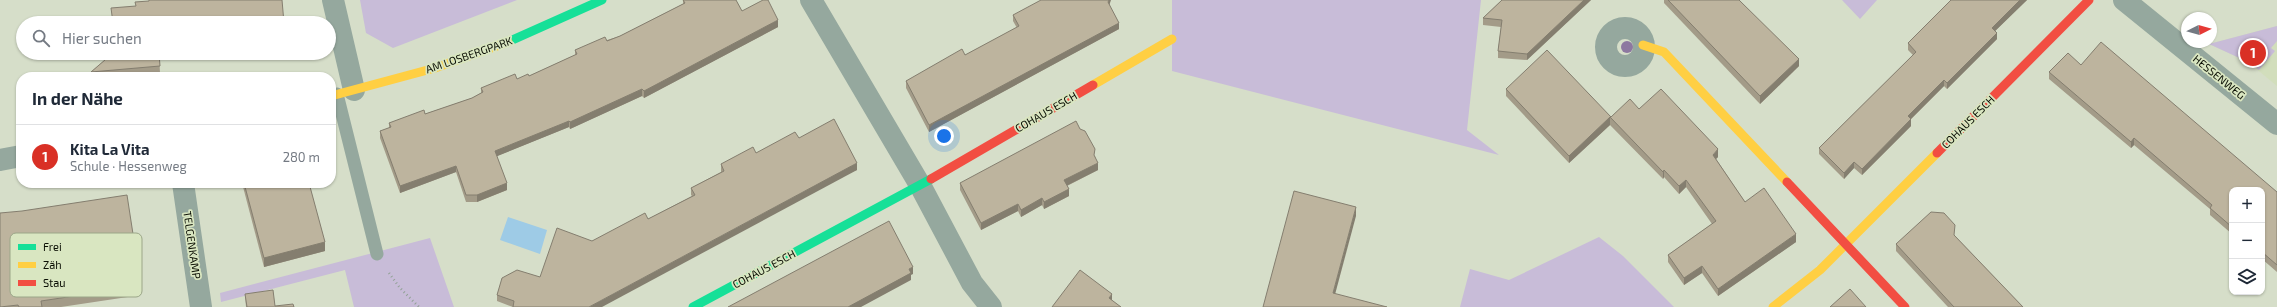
<!DOCTYPE html>
<html lang="de">
<head>
<meta charset="utf-8">
<style>
  :root { --surface:#fff; --page:#f2f2f3; --text:#1f2937; --muted:#747a83; --line:#e0e1e3; --accent:#d93025 }
  body { margin:0; font-family:"Exo 2",sans-serif; background:var(--page); color:var(--text) }
  .controls { position:absolute; right:12px; bottom:12px; display:grid; overflow:hidden; border-radius:8px; box-shadow:0 1px 3px #0004 }
  .controls button { width:36px; height:36px; display:grid; place-items:center; padding:0; border:0; border-bottom:1px solid var(--line); background:var(--surface); color:var(--text); font:20px sans-serif }
  .compass { position:absolute; left:2181px; top:12px; width:36px; height:36px; border-radius:50%; background:var(--surface); box-shadow:0 1px 3px #0004; rotate:84deg }
  .you { position:absolute; left:944px; top:136px; width:14px; height:14px; margin:-10px; border:3px solid #fff; border-radius:50%; background:#1a73e8; box-shadow:0 0 0 6px #1a73e833 }
  .badge { display:grid; place-items:center; width:26px; height:26px; border-radius:50%; background:var(--accent); color:#fff; font-size:13px; font-weight:700 }
  .pin { position:absolute; translate:-50% -50%; border:2px solid #fff; box-shadow:0 1px 4px #0006 }
  .list { margin:0; padding:0; list-style:none }
  h2 { display:flex; justify-content:space-between; align-items:center; height:52px; margin:0; padding:0 16px; font-size:17px }
  h2 small { font-size:13px; font-weight:400; color:var(--muted) }
  .list li { display:grid; grid-template-columns:26px 1fr auto; gap:12px; align-items:center; box-sizing:border-box; height:64px; padding:0 16px; border-top:1px solid var(--line) }
  .list b { display:block; font-size:15px; white-space:nowrap }
  .list p { margin:0; font-size:13px; white-space:nowrap; color:var(--muted) }
  .list em { font-size:13px; font-style:normal; color:var(--muted) }
  .icon { flex:none; width:22px; height:22px; fill:none; stroke:currentColor; stroke-width:2; stroke-linecap:round; stroke-linejoin:round }
  .map { position:relative; flex:none; width:2277px; height:307px; overflow:hidden }
  .search { position:absolute; background:var(--surface); box-shadow:0 1px 3px #0004; left:16px; top:16px; width:320px; height:44px; display:flex; align-items:center; gap:10px; box-sizing:border-box; padding:0 14px; border-radius:22px; color:var(--muted); font-size:15px }
  .panel { position:absolute; background:var(--surface); box-shadow:0 1px 3px #0004; left:16px; top:72px; width:320px; height:116px; border-radius:16px }
  .map>svg:first-child { display:block }
  .built { fill:#d2debc }
  .green { fill:#c8bcd8 }
  .water { fill:#9ecbe6 }
  .lines { fill:none; stroke-linecap:round; stroke-linejoin:round }
  .path { stroke:#92a197; stroke-width:2.5; stroke-dasharray:1 3; stroke-linecap:butt }
  .lane { stroke:#95a89e; stroke-width:13 }
  .street { stroke:#95a89e; stroke-width:22 }
  .fast { stroke:#16e098; stroke-width:9 }
  .slow { stroke:#ffcf43; stroke-width:9 }
  .jam { stroke:#f24e42; stroke-width:9 }
  .tree { fill:#8d78a0 }
  .wall { fill:#a39b88 }
  .shaded-wall { fill:#847e6f }
  .building { fill:#bdb49e; stroke:#847e6f }
  .labels { text-anchor:middle; stroke-width:3.5; stroke-linejoin:round; paint-order:stroke }
  .street-label { font-size:11px; fill:#0b0f04; stroke:#d9e6c1 }
  .key { fill:#d9e6c1; stroke:#9ba688; stroke-width:1 }
  .key-label { font-size:11px; fill:#0b0f04 }
</style>
</head>
<body>
<div class="map">
<svg width="2277" height="307" viewBox="0 0 2277 307">
  <rect width="100%" height="100%" fill="#d6dec9"/>
  <polygon class="built" points="2277,26 2277,86 2248,62 2209,44"/>
  <g class="green">
    <polygon points="360,0 517,0 393,48 366,33"/>
    <polygon points="1172,0 1481,0 1467,130 1499,155 1172,71"/>
    <polygon points="1842,0 1877,0 1860,19"/>
    <polygon points="2277,26 2277,41 2271,48 2275,51 2259,70 2248,62 2209,44"/>
    <polygon points="1599,237 1623,256 1674,307 1460,307 1470,269 1509,280"/>
    <polygon points="430,238 454,307 354,307 345,270 221,302 220,293"/>
  </g>
  <polygon class="water" points="508,217 547,230 540,254 500,240"/>
  <g class="lines">
    <polyline class="path" points="389,273 400,288 419,307"/>
    <polyline class="lane" points="337,94 377,254"/>
    <g class="street">
      <polyline points="333,0 354,90"/>
      <polyline points="811,0 920,185 972,283 991,307"/>
      <polyline points="2124,0 2277,124"/>
      <circle cx="1625" cy="47" r="19"/>
      <polyline points="0,160 21,156"/>
      <polyline points="183,183 201,307"/>
    </g>
    <g class="fast">
      <polyline points="508,42 602,0"/>
      <polyline points="693,307 931,179"/>
    </g>
    <g class="slow">
      <polyline points="1643,45 1664,52 1787,182"/>
      <polyline points="1093,85 1172,39"/>
      <polyline points="331,96 435,68 508,42"/>
      <polyline points="1773,307 1820,270 1937,153"/>
    </g>
    <g class="jam">
      <polyline points="1937,153 2089,0"/>
      <polyline points="931,179 1093,85"/>
      <polyline points="1787,182 1905,307"/>
    </g>
  </g>
  <circle class="tree" cx="1627" cy="47" r="6"/>
  <g class="wall">
    <polygon points="683,0 736,0 742,11 778,27 644,98 642,96 570,129 569,127 497,156 507,190 477,202 466,202 456,172 400,193 380,138 380,131 389,128 389,123 425,114 472,98 481,93 481,88 529,76 575,55 575,50 620,36 683,4"/>
    <polygon points="1502,0 1591,0 1527,60 1498,58 1498,51 1501,27 1483,25 1483,18"/>
    <polygon points="1664,0 1739,0 1799,66 1760,104 1664,3"/>
    <polygon points="1951,0 2027,0 1995,31 1997,39 1947,89 1944,86 1911,119 1911,126 1862,175 1854,168 1844,179 1819,154 1819,148 1913,55 1908,50 1908,43"/>
    <polygon points="1109,4 1119,29 929,132 906,88 906,81 965,55 1017,28 1013,21 1013,15"/>
    <polygon points="113,53 162,53 159,53 160,73 115,77 91,77 91,72"/>
    <polygon points="2081,65 2277,192 2277,272 2262,259 2262,190 2232,190 2232,234 2210,215 2210,209 2134,145 2131,148 2049,79 2049,72"/>
    <polygon points="1506,89 1611,117 1639,109 1718,157 1716,159 1745,202 1796,242 1718,296 1702,273 1684,285 1668,262 1668,255 1712,224 1686,187 1679,194 1664,177 1663,179 1610,125 1569,163 1506,96"/>
    <polygon points="799,138 857,170 513,307 497,301 497,295 540,277 592,241 648,219 692,196 691,195 691,188 721,172 721,164 756,153"/>
    <polygon points="1095,156 1098,170 1067,186 1069,196 1044,209 1042,205 1021,217 1018,211 981,230 960,190 960,183"/>
    <polygon points="242,183 309,183 325,251 264,267"/>
    <polygon points="1954,235 2023,307 1948,307 1896,251 1896,244"/>
    <polygon points="141,286 141,295 61,307 0,307"/>
    <polygon points="245,294 275,306 294,307 246,307"/>
  </g>
  <g class="shaded-wall">
    <polygon points="1109,0 1111,0 1108,9 1108,2"/>
    <polygon points="1584,0 1591,0 1527,60 1527,54"/>
    <polygon points="2020,0 2027,0 1992,34 1992,28"/>
    <polygon points="778,20 778,27 644,98 644,91"/>
    <polygon points="1119,23 1119,29 929,132 929,125"/>
    <polygon points="1997,33 1997,39 1947,89 1947,83"/>
    <polygon points="1799,59 1799,66 1760,104 1760,96"/>
    <polygon points="1944,80 1944,86 1908,122 1908,116"/>
    <polygon points="642,89 642,96 570,129 570,122"/>
    <polygon points="1610,117 1610,125 1569,163 1569,156"/>
    <polygon points="1911,119 1911,126 1862,175 1862,169"/>
    <polygon points="569,121 569,127 495,157 495,151"/>
    <polygon points="2134,138 2134,145 2131,148 2131,142"/>
    <polygon points="1718,149 1718,157 1713,162 1713,155"/>
    <polygon points="1854,162 1854,168 1844,179 1844,173"/>
    <polygon points="857,163 857,170 602,307 589,307"/>
    <polygon points="1098,163 1098,170 1064,187 1064,180"/>
    <polygon points="456,166 456,172 400,193 400,186"/>
    <polygon points="1664,170 1664,177 1663,179 1663,172"/>
    <polygon points="1686,180 1686,187 1679,194 1679,186"/>
    <polygon points="507,183 507,190 477,202 477,195"/>
    <polygon points="1069,189 1069,196 1044,209 1044,202"/>
    <polygon points="1042,198 1042,205 1021,217 1021,210"/>
    <polygon points="1018,204 1018,211 981,230 981,223"/>
    <polygon points="1356,207 1356,216 1333,302 1333,293"/>
    <polygon points="1796,234 1796,242 1718,296 1718,289"/>
    <polygon points="325,242 325,251 264,267 264,258"/>
    <polygon points="1702,266 1702,273 1684,285 1684,278"/>
    <polygon points="913,267 913,274 911,275 911,280 861,307 848,307 909,269"/>
    <polygon points="1112,294 1112,301 1109,298"/>
  </g>
  <g class="building">
    <polygon points="149,0 282,0 284,23 113,23 111,8 136,6 135,2 149,1"/>
    <polygon points="683,0 736,0 742,11 763,0 768,0 778,20 644,91 642,89 570,122 569,121 495,151 507,183 477,195 466,195 456,166 400,186 380,131 391,127 389,123 424,110 425,114 472,98 483,92 481,88 515,74 517,79 528,74 529,76 577,54 575,50 605,37 607,41 620,36 685,3"/>
    <polygon points="1041,0 1109,0 1108,2 1119,23 929,125 906,81 962,49 965,55 1019,26 1013,15"/>
    <polygon points="1502,0 1584,0 1527,54 1498,51 1502,20 1483,18"/>
    <polygon points="1668,0 1739,0 1799,59 1760,96"/>
    <polygon points="1951,0 2020,0 1992,28 1997,33 1947,83 1944,80 1908,116 1911,119 1862,169 1854,162 1844,173 1819,148 1916,52 1908,43"/>
    <polygon points="2101,42 2277,192 2277,265 2262,252 2262,190 2232,190 2232,227 2210,208 2212,205 2134,138 2131,142 2049,72 2068,53 2081,65"/>
    <polygon points="1547,50 1611,117 1630,99 1639,109 1661,89 1718,149 1713,155 1745,202 1764,188 1796,234 1718,289 1702,266 1684,278 1668,255 1716,221 1686,180 1679,186 1664,170 1663,172 1610,117 1569,156 1506,89"/>
    <polygon points="113,53 159,53 160,66 91,72"/>
    <polygon points="834,119 857,163 589,307 513,307 514,301 497,295 502,278 517,270 540,277 557,228 592,241 645,213 648,219 695,195 691,188 724,171 721,164 753,147 756,153 795,132 799,138"/>
    <polygon points="1076,121 1080,129 1085,131 1095,149 1094,155 1098,163 1064,180 1069,189 1044,202 1042,198 1021,210 1018,204 981,223 960,183"/>
    <polygon points="244,183 309,183 325,242 264,258"/>
    <polygon points="1294,191 1356,207 1333,293 1387,307 1263,307"/>
    <polygon points="127,195 141,286 41,301 42,307 19,307 18,305 0,307 0,213 22,211"/>
    <polygon points="1931,212 1944,213 1955,225 1954,235 2023,307 1954,307 1896,244"/>
    <polygon points="889,221 913,267 909,269 911,273 848,307 728,307"/>
    <polygon points="1080,270 1112,294 1109,298 1121,307 1052,307"/>
    <polygon points="1850,289 1866,307 1830,307"/>
    <polygon points="273,290 275,306 293,304 294,307 247,307 245,294"/>
  </g>
  <g class="labels">
    <g class="street-label">
      <text transform="translate(469 55) rotate(-19)" y="4">AM LOSBERGPARK</text>
      <text transform="translate(2219 77) rotate(39)" y="4">HESSENWEG</text>
      <text transform="translate(1046 112) rotate(-30)" y="4">COHAUS ESCH</text>
      <text transform="translate(1968 122) rotate(-45)" y="4">COHAUS ESCH</text>
      <text transform="translate(192 245) rotate(82)" y="4">TELGENKAMP</text>
      <text transform="translate(764 269) rotate(-28)" y="4">COHAUS ESCH</text>
    </g>
  </g>
  <rect x="10" y="233" width="132" height="64" rx="6" class="key"/>
  <rect x="18" y="244" width="18" height="6" fill="#16e098"/>
  <rect x="18" y="262" width="18" height="6" fill="#ffcf43"/>
  <rect x="18" y="280" width="18" height="6" fill="#f24e42"/>
  <g class="key-label">
    <text x="43" y="251">Frei</text>
    <text x="43" y="269">Zäh</text>
    <text x="43" y="287">Stau</text>
  </g>
</svg>
<div class="controls">
<button>+</button>
<button>−</button>
<button><svg class="icon" aria-label="layers" viewBox="0 0 24 24"><path d="M12 4l9 5-9 5-9-5zM3 14l9 5 9-5"/></svg></button>
</div>
<svg class="compass" viewBox="-18 -18 36 36"><path d="M0-13l5 13h-10z" fill="#e53935"/><path d="M0 13l5-13h-10z" fill="#747a83"/></svg>
<div class="you"></div>
<div class="pin badge" style="left:2253px;top:53px">1</div>
<div class="search"><svg class="icon" aria-label="search" viewBox="0 0 24 24"><circle cx="10" cy="10" r="6"/><path d="M15 15l6 6"/></svg>Hier suchen</div>
<section class="panel">
<h2>In der Nähe<small></small></h2>
<ul class="list">
<li><span class="badge">1</span><div><b>Kita La Vita</b><p>Schule · Hessenweg</p></div><em>280 m</em></li>
</ul>
</section>
</div>
</body>
</html>
